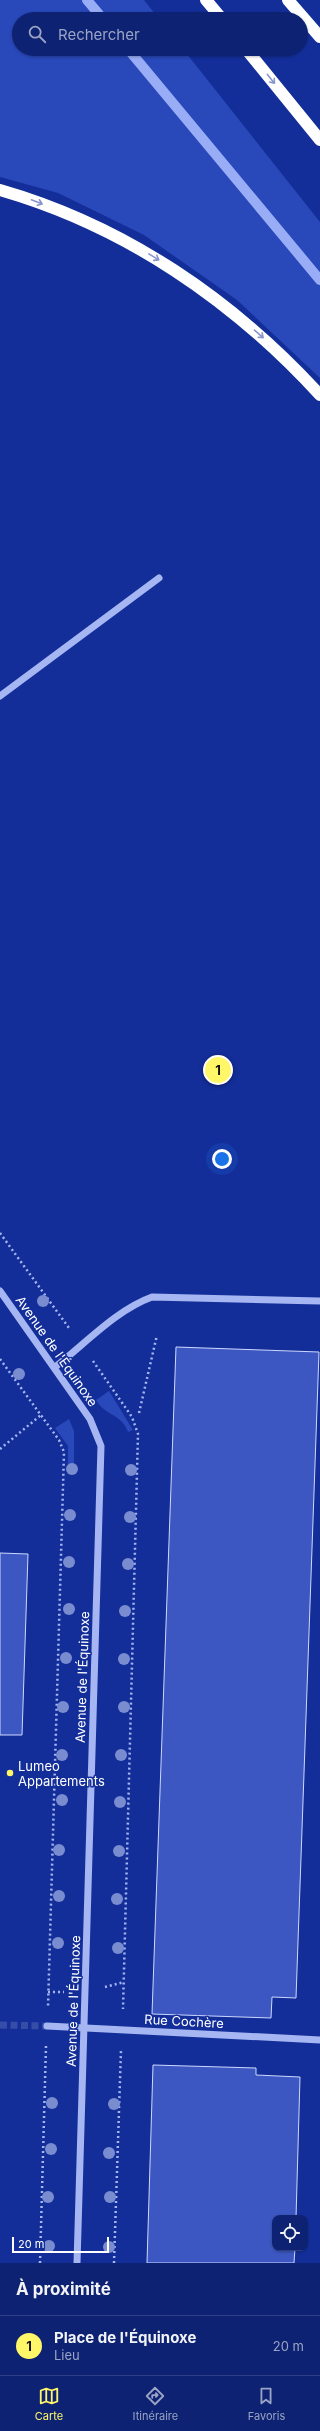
<!DOCTYPE html>
<html lang="fr">
<head>
<meta charset="utf-8">
<style>
  :root { --surface:#0e2273; --page:#1c2f7b; --text:#f1f3f6; --muted:#9ba4c4; --line:#2e3f85; --accent:#fff768 }
  body { margin:0; font-family:Inter,sans-serif; background:var(--page); color:var(--text) }
  .controls { position:absolute; right:12px; bottom:12px; display:grid; overflow:hidden; border-radius:8px; box-shadow:0 1px 3px #0004 }
  .controls button { width:36px; height:36px; display:grid; place-items:center; padding:0; border:0; border-bottom:1px solid var(--line); background:var(--surface); color:var(--text); font:20px sans-serif }
  .scale { position:absolute; left:12px; bottom:10px; width:97px; box-sizing:border-box; padding-left:4px; border:2px solid #fff; border-top:0; font-size:11px; line-height:14px; white-space:nowrap; color:#fff; -webkit-text-stroke:3px #132e99; paint-order:stroke }
  .you { position:absolute; left:222px; top:1159px; width:14px; height:14px; margin:-10px; border:3px solid #fff; border-radius:50%; background:#1a73e8; box-shadow:0 0 0 6px #1a73e833 }
  .badge { display:grid; place-items:center; width:26px; height:26px; border-radius:50%; background:var(--accent); color:#111; font-size:13px; font-weight:700 }
  .pin { position:absolute; translate:-50% -50%; border:2px solid #fff; box-shadow:0 1px 4px #0006 }
  .list { margin:0; padding:0; list-style:none }
  h2 { display:flex; justify-content:space-between; align-items:center; height:52px; margin:0; padding:0 16px; font-size:17px }
  h2 small { font-size:13px; font-weight:400; color:var(--muted) }
  .list li { display:grid; grid-template-columns:26px 1fr auto; gap:12px; align-items:center; box-sizing:border-box; height:60px; padding:0 16px; border-top:1px solid var(--line) }
  .list b { display:block; font-size:15px; white-space:nowrap }
  .list p { margin:0; font-size:13px; white-space:nowrap; color:var(--muted) }
  .list em { font-size:13px; font-style:normal; color:var(--muted) }
  .icon { flex:none; width:22px; height:22px; fill:none; stroke:currentColor; stroke-width:2; stroke-linecap:round; stroke-linejoin:round }
  .map { position:relative; flex:none; width:320px; height:2263px; overflow:hidden }
  .search { position:absolute; background:var(--surface); box-shadow:0 1px 3px #0004; left:12px; right:12px; top:12px; height:44px; display:flex; align-items:center; gap:10px; box-sizing:border-box; padding:0 14px; border-radius:22px; color:var(--muted); font-size:15px }
  .sheet { height:112px; background:var(--surface) }
  nav { display:flex; justify-content:space-around; align-items:center; box-sizing:border-box; height:56px; border-top:1px solid var(--line); background:var(--surface); font-size:11px; color:var(--muted) }
  nav a { display:grid; justify-items:center; gap:2px }
  nav .on { color:var(--accent) }
  .map>svg:first-child { display:block }
  .green { fill:#2948b9 }
  .lines { fill:none; stroke-linecap:round; stroke-linejoin:round }
  .stream { stroke:#98adf6; stroke-width:10 }
  .building { fill:#3c57c1; stroke:#ced8fd }
  .minor-tunnel { stroke:#364da8; stroke-width:7; stroke-dasharray:7 3.5; stroke-linecap:butt }
  .path { stroke:#a6b6f3; stroke-width:2.5; stroke-dasharray:2 3; stroke-linecap:butt }
  .minor { stroke:#a6b6f3; stroke-width:7 }
  .highway { stroke:#fff; stroke-width:12 }
  .tree { fill:#7a8cd0 }
  .oneway { stroke:#8996cc }
  .poi-dot { fill:#fff768; stroke:#132e99; stroke-width:1.5 }
  .labels { text-anchor:middle; stroke-width:3; stroke-linejoin:round; paint-order:stroke }
  .street-label { font-size:13px; fill:#fff; stroke:#132e99 }
  .poi-label { font-size:13px; fill:#fff; stroke:#132e99; text-anchor:start }
</style>
</head>
<body>
<div class="map">
<svg width="320" height="2263" viewBox="0 0 320 2263">
  <rect width="100%" height="100%" fill="#132e99"/>
  <g class="green">
    <polygon points="0,0 144,0 159,19 19,19 19,49 183,49 320,222 320,378 237,300 144,235 58,193 0,177"/>
    <path d="M109,1391L133,1430L128,1432C121,1413 105,1416 96,1400Z"/>
    <polygon points="69,1419 74,1431 74,1473 68,1473 68,1446 55,1428"/>
  </g>
  <g class="lines">
    <g class="stream">
      <polyline points="87,0 103,19"/>
      <polyline points="128,49 320,280"/>
    </g>
  </g>
  <g class="building">
    <polygon points="176,1347 319,1352 296,1998 272,1997 271,2018 152,2014"/>
    <polygon points="0,1553 28,1554 22,1735 0,1735"/>
    <polygon points="153,2065 256,2068 256,2075 300,2077 296,2218 275,2218 275,2248 295,2248 294,2263 147,2263"/>
  </g>
  <g class="lines">
    <polyline class="minor-tunnel" points="0,2025 47,2026"/>
    <g class="path">
      <polyline points="0,1233 69,1328"/>
      <polyline points="0,1359 59,1440 64,1452 48,2007"/>
      <polyline points="93,1361 132,1417 138,1434 123,2009"/>
      <polyline points="139,1413 157,1335"/>
      <polyline points="0,1449 41,1415"/>
      <polyline points="105,1987 124,1982"/>
      <polyline points="48,1992 64,1992"/>
      <polyline points="40,2263 46,2046"/>
      <polyline points="114,2263 121,2050"/>
    </g>
    <g class="minor">
      <polyline points="0,696 159,578"/>
      <polyline points="0,1291 90,1419 101,1446 77,2263"/>
      <path d="M55,1367C85,1344 116,1310 152,1297L320,1301"/>
      <polyline points="47,2026 320,2040"/>
    </g>
    <g class="highway">
      <polyline points="206,0 222,19"/>
      <polyline points="288,0 320,37"/>
      <polyline points="246,49 320,140"/>
      <path d="M0,190C125,226 233,300 320,395"/>
    </g>
  </g>
  <g class="tree">
    <circle cx="43" cy="1301" r="6"/>
    <circle cx="19" cy="1374" r="6"/>
    <circle cx="72" cy="1469" r="6"/>
    <circle cx="131" cy="1470" r="6"/>
    <circle cx="70" cy="1515" r="6"/>
    <circle cx="130" cy="1517" r="6"/>
    <circle cx="69" cy="1562" r="6"/>
    <circle cx="128" cy="1564" r="6"/>
    <circle cx="69" cy="1609" r="6"/>
    <circle cx="125" cy="1611" r="6"/>
    <circle cx="66" cy="1658" r="6"/>
    <circle cx="124" cy="1659" r="6"/>
    <circle cx="63" cy="1707" r="6"/>
    <circle cx="124" cy="1707" r="6"/>
    <circle cx="62" cy="1755" r="6"/>
    <circle cx="121" cy="1755" r="6"/>
    <circle cx="62" cy="1800" r="6"/>
    <circle cx="120" cy="1802" r="6"/>
    <circle cx="59" cy="1850" r="6"/>
    <circle cx="119" cy="1851" r="6"/>
    <circle cx="59" cy="1896" r="6"/>
    <circle cx="117" cy="1899" r="6"/>
    <circle cx="58" cy="1943" r="6"/>
    <circle cx="118" cy="1948" r="6"/>
    <circle cx="52" cy="2103" r="6"/>
    <circle cx="114" cy="2104" r="6"/>
    <circle cx="51" cy="2149" r="6"/>
    <circle cx="109" cy="2153" r="6"/>
    <circle cx="48" cy="2197" r="6"/>
    <circle cx="110" cy="2197" r="6"/>
    <circle cx="49" cy="2246" r="6"/>
    <circle cx="109" cy="2247" r="6"/>
  </g>
  <defs><path id="oneway-shaft" d="M-6 0H5M1.5-3L5.5 0L1.5 3" fill="none" stroke-width="1.6" stroke-linecap="round" stroke-linejoin="round"/></defs>
  <g class="oneway">
    <use href="#oneway-shaft" transform="translate(271 79) rotate(51)"/>
    <use href="#oneway-shaft" transform="translate(37 202) rotate(21)"/>
    <use href="#oneway-shaft" transform="translate(154 257) rotate(31)"/>
    <use href="#oneway-shaft" transform="translate(259 334) rotate(41)"/>
  </g>
  <circle class="poi-dot" cx="10" cy="1773" r="4"/>
  <g class="labels">
    <g class="street-label">
      <text transform="translate(57 1351) rotate(55)" y="5">Avenue de l'Équinoxe</text>
      <text transform="translate(82 1677) rotate(-88)" y="5">Avenue de l'Équinoxe</text>
      <text transform="translate(73 2001) rotate(-88)" y="5">Avenue de l'Équinoxe</text>
      <text transform="translate(184 2021) rotate(3)" y="5">Rue Cochère</text>
    </g>
    <g class="poi-label">
      <text x="18" y="1771">Lumeo<tspan x="18" dy="15">Appartements</tspan></text>
    </g>
  </g>
</svg>
<div class="controls">
<button><svg class="icon" aria-label="locate" viewBox="0 0 24 24"><circle cx="12" cy="12" r="6"/><path d="M12 2v4M12 18v4M2 12h4M18 12h4"/></svg></button>
</div>
<div class="scale">20 m</div>
<div class="you"></div>
<div class="pin badge" style="left:218px;top:1070px">1</div>
<div class="search"><svg class="icon" aria-label="search" viewBox="0 0 24 24"><circle cx="10" cy="10" r="6"/><path d="M15 15l6 6"/></svg>Rechercher</div>
</div>
<section class="sheet">
<h2>À proximité<small></small></h2>
<ul class="list">
<li><span class="badge">1</span><div><b>Place de l'Équinoxe</b><p>Lieu</p></div><em>20 m</em></li>
</ul>
</section>
<nav>
<a class="on"><svg class="icon" aria-label="map" viewBox="0 0 24 24"><path d="M3 6l6-2 6 2 6-2v14l-6 2-6-2-6 2zM9 4v14M15 6v14"/></svg>Carte</a>
<a><svg class="icon" aria-label="directions" viewBox="0 0 24 24"><path d="M12 3l9 9-9 9-9-9zM9 14v-3h6M13 9l2 2-2 2"/></svg>Itinéraire</a>
<a><svg class="icon" aria-label="saved" viewBox="0 0 24 24"><path d="M7 4h10v16l-5-4-5 4z"/></svg>Favoris</a>
</nav>
</body>
</html>
